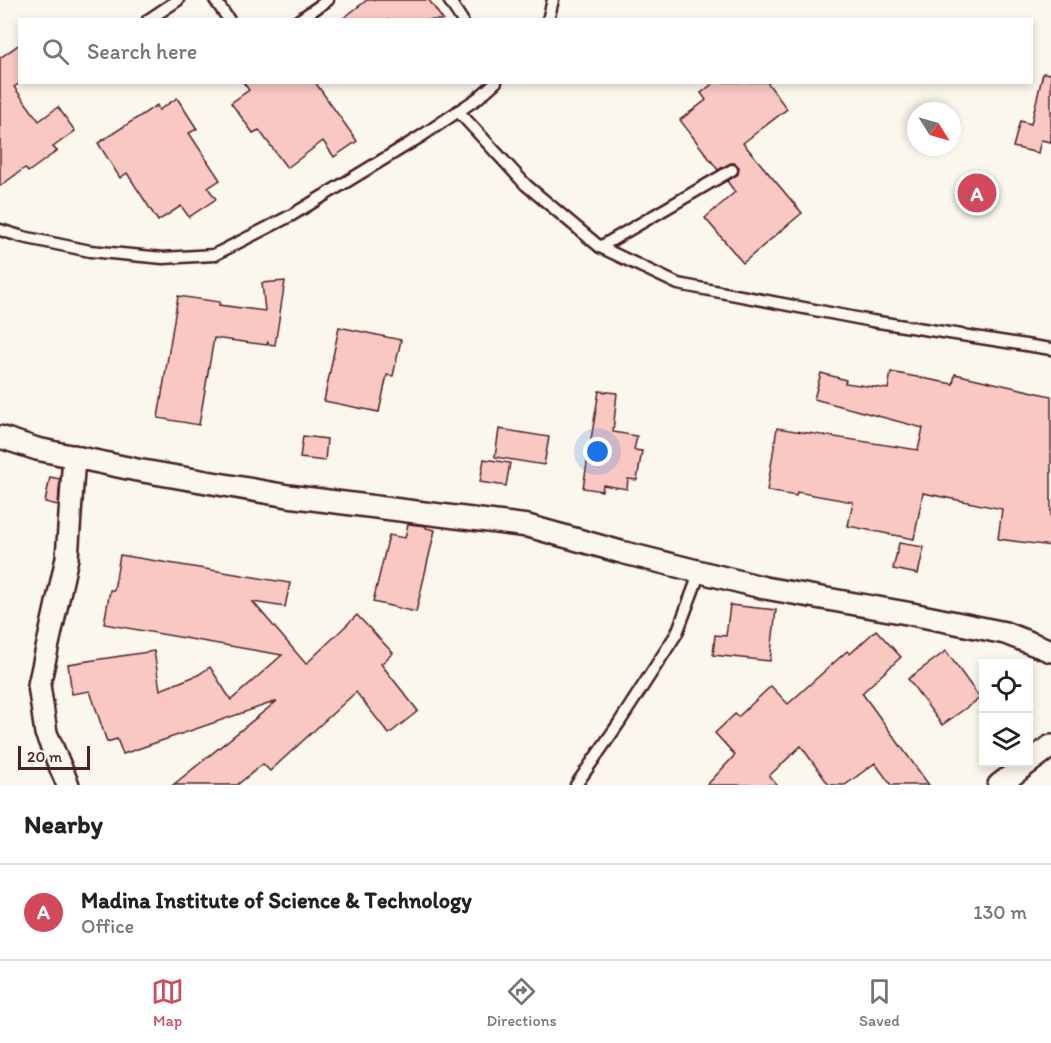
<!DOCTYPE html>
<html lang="en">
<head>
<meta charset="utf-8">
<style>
  :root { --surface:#fff; --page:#f2f2f2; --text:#222; --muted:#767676; --line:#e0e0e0; --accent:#d1495b }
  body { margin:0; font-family:Itim,sans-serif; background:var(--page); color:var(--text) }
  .controls { position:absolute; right:18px; bottom:18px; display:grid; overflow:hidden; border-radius:0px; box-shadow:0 3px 9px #0003 }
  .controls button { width:54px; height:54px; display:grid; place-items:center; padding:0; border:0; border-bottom:2px solid var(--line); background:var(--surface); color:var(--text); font:30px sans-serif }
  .compass { position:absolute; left:907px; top:102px; width:54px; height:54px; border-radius:50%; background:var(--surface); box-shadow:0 3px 9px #0003; rotate:127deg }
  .scale { position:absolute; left:18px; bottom:15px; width:72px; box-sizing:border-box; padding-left:6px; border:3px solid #4a1f2b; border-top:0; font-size:16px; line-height:21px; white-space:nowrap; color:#4a1f2b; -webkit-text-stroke:4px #fbf7ec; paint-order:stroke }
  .you { position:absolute; left:598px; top:452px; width:21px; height:21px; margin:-15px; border:4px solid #fff; border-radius:50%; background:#1a73e8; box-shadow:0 0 0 9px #1a73e833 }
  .badge { display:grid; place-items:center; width:39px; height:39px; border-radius:50%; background:var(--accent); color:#fff; font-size:20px; font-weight:700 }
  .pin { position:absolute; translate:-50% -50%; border:3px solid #fff; box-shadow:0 2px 6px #0006 }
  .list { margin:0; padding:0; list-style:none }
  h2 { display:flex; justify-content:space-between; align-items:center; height:78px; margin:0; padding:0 24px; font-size:26px }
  h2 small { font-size:20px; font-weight:400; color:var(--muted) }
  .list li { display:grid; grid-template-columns:39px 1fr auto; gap:18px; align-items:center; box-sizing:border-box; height:96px; padding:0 24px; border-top:2px solid var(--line) }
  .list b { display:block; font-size:22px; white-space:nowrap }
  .list p { margin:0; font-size:20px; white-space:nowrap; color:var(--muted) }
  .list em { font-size:20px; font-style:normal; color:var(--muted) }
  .icon { flex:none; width:33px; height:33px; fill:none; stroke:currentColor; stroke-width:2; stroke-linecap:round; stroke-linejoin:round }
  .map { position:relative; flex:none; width:1051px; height:785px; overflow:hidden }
  .search { position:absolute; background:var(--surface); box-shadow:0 3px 9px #0003; left:18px; right:18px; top:18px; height:66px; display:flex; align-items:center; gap:15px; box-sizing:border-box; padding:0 21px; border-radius:0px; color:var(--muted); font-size:22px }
  .sheet { height:174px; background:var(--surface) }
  nav { display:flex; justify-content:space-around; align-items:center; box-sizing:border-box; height:84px; border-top:2px solid var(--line); background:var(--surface); font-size:16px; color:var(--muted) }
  nav a { display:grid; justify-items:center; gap:3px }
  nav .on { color:var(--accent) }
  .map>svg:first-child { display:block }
  .building { fill:#f9c8c3; stroke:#4a1f2b; stroke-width:1.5 }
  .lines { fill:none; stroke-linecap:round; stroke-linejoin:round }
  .lane-casing { stroke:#4a1f2b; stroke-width:15 }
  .street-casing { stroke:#4a1f2b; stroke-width:26 }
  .lane { stroke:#fbf7ec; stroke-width:10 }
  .street { stroke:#fbf7ec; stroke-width:21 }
</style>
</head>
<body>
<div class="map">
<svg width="1051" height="785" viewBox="0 0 1051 785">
  <rect width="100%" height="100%" fill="#fbf7ec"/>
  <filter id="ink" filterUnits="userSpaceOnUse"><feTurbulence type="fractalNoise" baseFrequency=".0167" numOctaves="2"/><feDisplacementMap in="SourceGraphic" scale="12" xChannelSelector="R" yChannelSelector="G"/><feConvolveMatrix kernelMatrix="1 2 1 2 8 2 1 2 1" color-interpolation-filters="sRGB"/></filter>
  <g filter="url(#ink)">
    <g class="building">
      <polygon points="367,0 429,0 443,20 341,20"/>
      <polygon points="20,44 20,83 14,87 39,121 58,107 75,131 53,147 57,151 28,172 25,168 0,186 0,58"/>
      <polygon points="1043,73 1051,74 1051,142 1041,140 1038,153 1013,147 1020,121 1031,124"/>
      <polygon points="243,82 315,82 357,141 334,157 323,141 287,168 259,130 253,133 231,103 249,90"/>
      <polygon points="715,82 767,82 787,109 743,143 802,213 743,263 705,218 735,192 727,181 738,174 739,167 735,163 731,163 718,170 680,120 706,100 701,93"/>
      <polygon points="177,98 197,129 189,133 220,180 208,188 216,199 189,217 181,206 158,221 127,173 120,178 98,143 157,105 159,110"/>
      <polygon points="285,281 275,345 268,344 268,341 267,345 214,338 199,425 158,418 178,296 220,302 219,305 265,311 262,283"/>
      <polygon points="339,327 401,340 393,376 387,375 379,412 324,401"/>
      <polygon points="891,372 953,384 955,374 1051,396 1051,546 998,539 1002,509 923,493 914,539 848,526 853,502 797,492 796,496 767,491 777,428 918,450 923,428 814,399 821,373 846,380 845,383 888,389"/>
      <polygon points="599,391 617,393 613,432 637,436 634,450 642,451 637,480 628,479 627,489 603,485 602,491 583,488"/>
      <polygon points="499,429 549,437 544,465 495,457"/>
      <polygon points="303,436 327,439 325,461 300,458"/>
      <polygon points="484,459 510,463 506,486 480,482"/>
      <polygon points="50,477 60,479 58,505 45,502"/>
      <polygon points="408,524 426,526 426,528 435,530 416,612 373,602 389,535 405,538"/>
      <polygon points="899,543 924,547 918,574 893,569"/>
      <polygon points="120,555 290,583 285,607 253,602 306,664 357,615 393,653 381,664 418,711 389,734 356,692 270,771 263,764 237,785 173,785 277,701 123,754 117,739 107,742 90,691 72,694 68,664 154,651 160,690 198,675 210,667 231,700 282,655 104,624 110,590 114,590"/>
      <polygon points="730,605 776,610 770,661 713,655 715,635 726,636"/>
      <polygon points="876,630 901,657 862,693 929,785 891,785 875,763 845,785 829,785 801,746 769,776 777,785 707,785 735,755 715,733 735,714 738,717 771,686 788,704 847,651 850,654"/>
      <polygon points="946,651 980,698 942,725 908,679"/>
    </g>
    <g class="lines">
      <defs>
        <g id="lane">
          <polyline points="215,0 229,20"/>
          <polyline points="449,0 462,20"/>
          <polyline points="148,20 178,0"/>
          <polyline points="299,20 328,0"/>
          <polyline points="548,20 553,0"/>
          <polyline points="458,111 526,185 600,247 678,284 872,321 1051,349"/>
          <polyline points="0,230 23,237 90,251 163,258 214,255 292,215 420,137 478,98 496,82"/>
          <polyline points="600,247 732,170"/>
          <polyline points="576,785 619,723 677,633 700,572"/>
        </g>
        <g id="street">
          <polyline points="0,437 37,449 137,470 288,496 528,526 621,552 765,588 912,614 1005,633 1051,651"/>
          <polyline points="68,785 46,733 39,685 67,558 74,456"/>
          <polyline points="999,785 1051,746"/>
        </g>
      </defs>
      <use href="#lane" class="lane-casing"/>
      <use href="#street" class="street-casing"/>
      <use href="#lane" class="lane"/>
      <use href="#street" class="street"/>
    </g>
  </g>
</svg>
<div class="controls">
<button><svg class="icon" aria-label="locate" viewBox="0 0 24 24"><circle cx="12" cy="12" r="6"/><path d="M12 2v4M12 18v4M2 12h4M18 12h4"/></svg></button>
<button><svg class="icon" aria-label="layers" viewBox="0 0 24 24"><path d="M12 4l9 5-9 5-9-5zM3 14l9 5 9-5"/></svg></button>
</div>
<svg class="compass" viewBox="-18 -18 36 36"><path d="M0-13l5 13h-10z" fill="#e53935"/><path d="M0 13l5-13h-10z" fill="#767676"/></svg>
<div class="scale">20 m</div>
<div class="you"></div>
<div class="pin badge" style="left:977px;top:193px">A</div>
<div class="search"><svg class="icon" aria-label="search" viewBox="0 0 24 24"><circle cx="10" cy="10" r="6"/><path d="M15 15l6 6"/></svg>Search here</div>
</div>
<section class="sheet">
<h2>Nearby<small></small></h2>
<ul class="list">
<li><span class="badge">A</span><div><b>Madina Institute of Science &amp; Technology</b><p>Office</p></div><em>130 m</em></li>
</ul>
</section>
<nav>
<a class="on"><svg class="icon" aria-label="map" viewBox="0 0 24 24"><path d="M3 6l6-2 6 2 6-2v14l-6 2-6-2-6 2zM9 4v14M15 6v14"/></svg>Map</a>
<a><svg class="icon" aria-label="directions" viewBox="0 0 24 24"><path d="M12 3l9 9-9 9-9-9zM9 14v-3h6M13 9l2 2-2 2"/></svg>Directions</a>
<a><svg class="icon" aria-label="saved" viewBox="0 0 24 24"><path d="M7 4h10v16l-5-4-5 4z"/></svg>Saved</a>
</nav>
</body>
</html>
